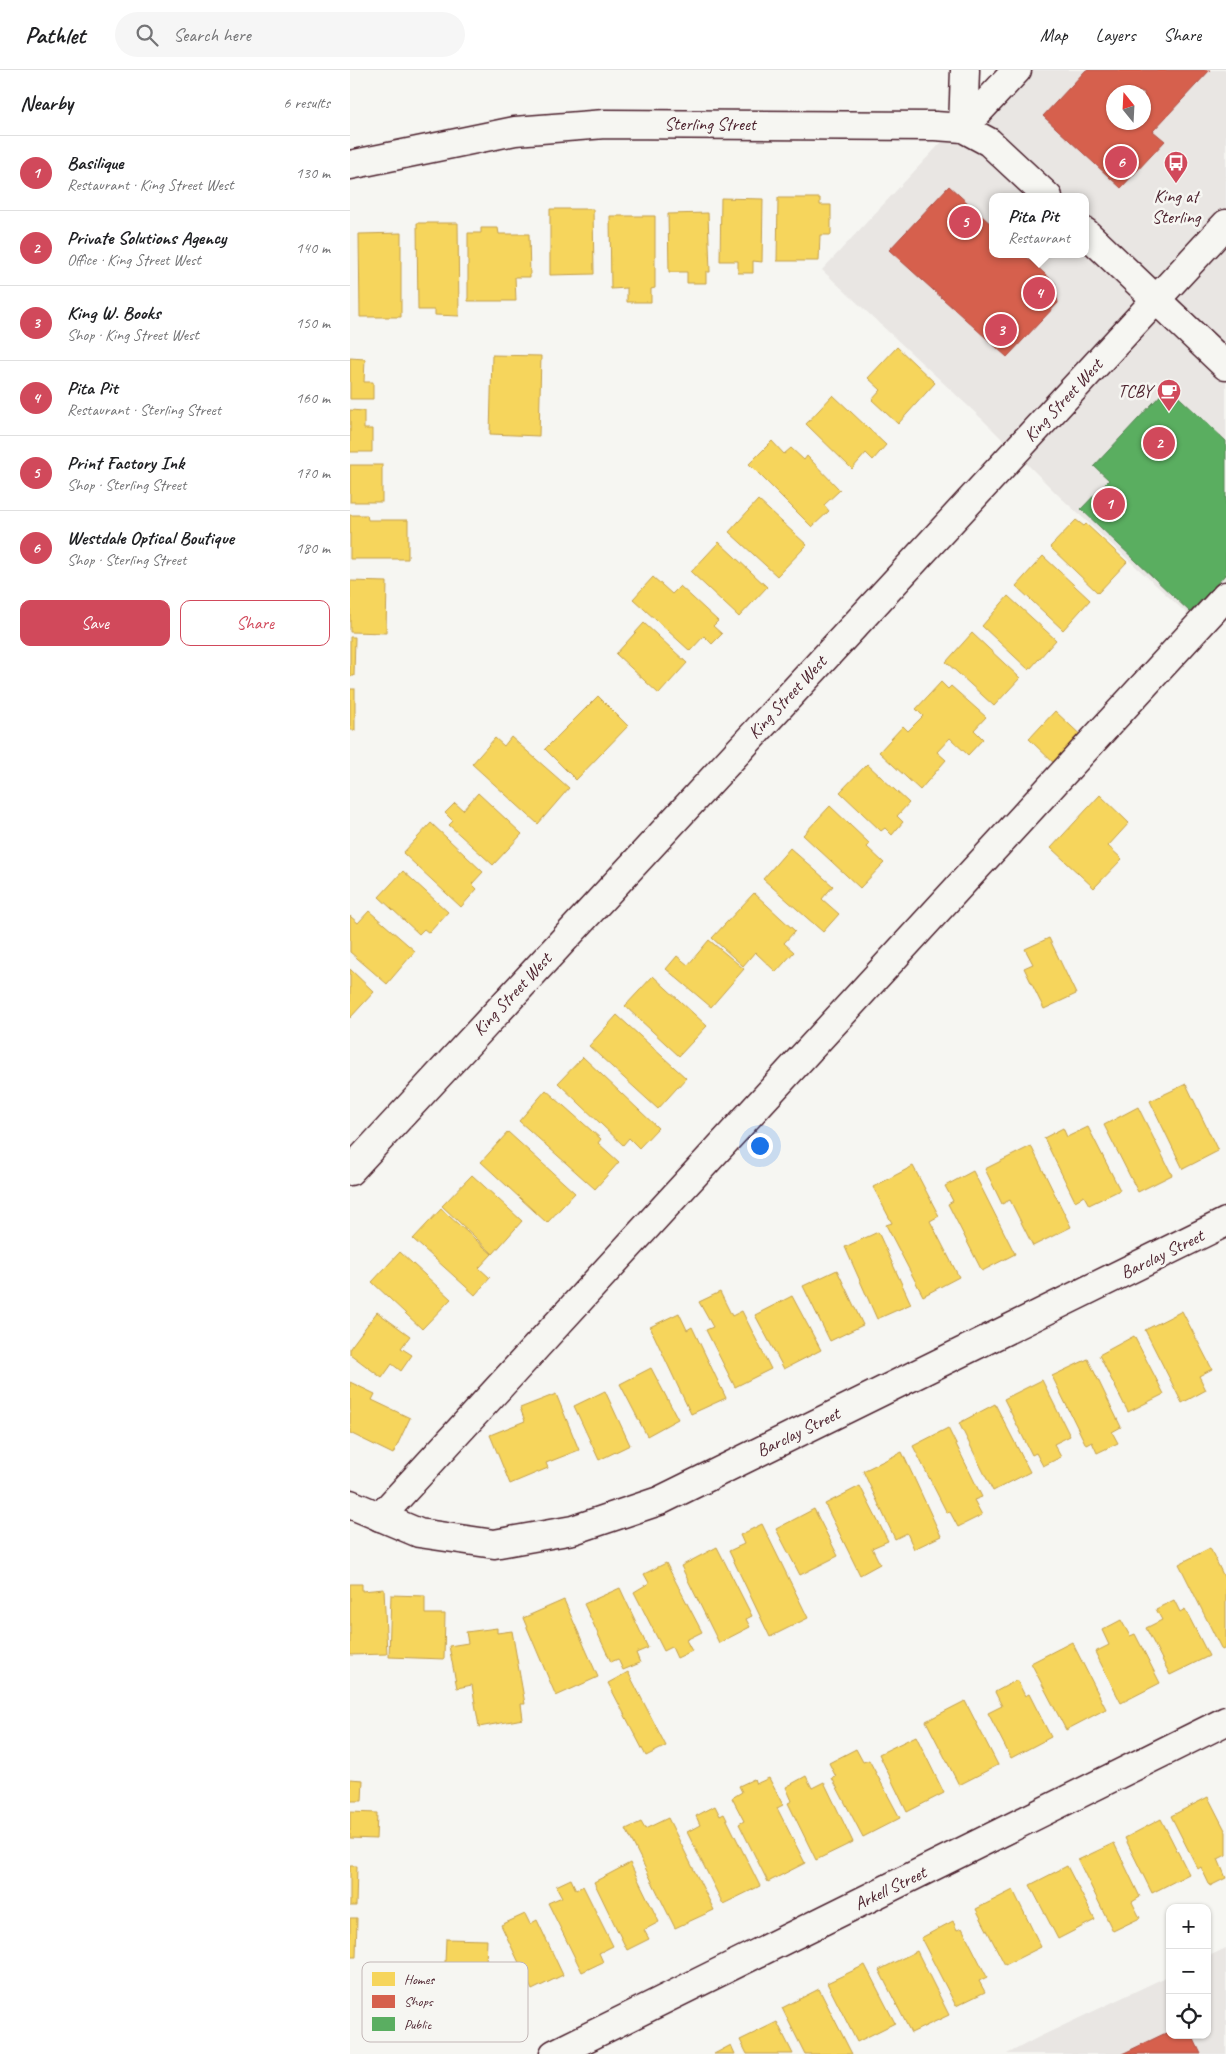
<!DOCTYPE html>
<html lang="en">
<head>
<meta charset="utf-8">
<style>
  :root { --surface:#fff; --page:#f6f6f6; --text:#202124; --muted:#757577; --line:#e0e0e0; --accent:#d1495b }
  body { margin:0; font-family:Caveat,sans-serif; background:var(--page); color:var(--text) }
  .controls { position:absolute; right:15px; bottom:15px; display:grid; overflow:hidden; border-radius:10px; box-shadow:0 1px 4px #0004 }
  .controls button { width:45px; height:45px; display:grid; place-items:center; padding:0; border:0; border-bottom:1px solid var(--line); background:var(--surface); color:var(--text); font:25px sans-serif }
  .compass { position:absolute; left:756px; top:15px; width:45px; height:45px; border-radius:50%; background:var(--surface); box-shadow:0 1px 4px #0004; rotate:342deg }
  .you { position:absolute; left:409px; top:1075px; width:18px; height:18px; margin:-12px; border:4px solid #fff; border-radius:50%; background:#1a73e8; box-shadow:0 0 0 8px #1a73e833 }
  .badge { display:grid; place-items:center; width:32px; height:32px; border-radius:50%; background:var(--accent); color:#fff; font-size:16px; font-weight:700 }
  .pin { position:absolute; translate:-50% -50%; border:2px solid #fff; box-shadow:0 1px 5px #0006 }
  .popup { position:absolute; left:639px; top:123px; width:100px; height:65px; box-sizing:border-box; display:grid; place-content:center; border-radius:10px; background:var(--surface); filter:drop-shadow(0 1px 4px #0005); font-size:16px; white-space:nowrap; color:var(--muted) }
  .popup b { font-size:19px; color:var(--text) }
  .popup::after { content:''; position:absolute; left:50%; top:100%; margin-left:-10px; border:10px solid transparent; border-top-color:var(--surface) }
  .list { margin:0; padding:0; list-style:none }
  h2 { display:flex; justify-content:space-between; align-items:center; height:65px; margin:0; padding:0 20px; font-size:21px }
  h2 small { font-size:16px; font-weight:400; color:var(--muted) }
  .list li { display:grid; grid-template-columns:32px 1fr auto; gap:15px; align-items:center; box-sizing:border-box; height:75px; padding:0 20px; border-top:1px solid var(--line) }
  .list b { display:block; font-size:19px; white-space:nowrap }
  .list p { margin:0; font-size:16px; white-space:nowrap; color:var(--muted) }
  .list em { font-size:16px; font-style:normal; color:var(--muted) }
  .actions { display:flex; gap:10px; padding:15px 20px }
  .actions a { flex:1; padding:11px 0; border:1px solid var(--accent); border-radius:10px; text-align:center; font-size:18px; color:var(--accent) }
  .actions .main { background:var(--accent); color:#fff }
  .icon { flex:none; width:28px; height:28px; fill:none; stroke:currentColor; stroke-width:2; stroke-linecap:round; stroke-linejoin:round }
  .map { position:relative; flex:none; width:876px; height:1984px; overflow:hidden }
  header { display:flex; align-items:center; gap:30px; box-sizing:border-box; height:70px; padding:0 25px; background:var(--surface); border-bottom:1px solid var(--line) }
  header strong { font-size:24px }
  nav { display:flex; gap:28px; margin-inline-start:auto; font-size:18px }
  .search { width:350px; height:45px; background:var(--page); display:flex; align-items:center; gap:12px; box-sizing:border-box; padding:0 18px; border-radius:28px; color:var(--muted); font-size:19px }
  main { display:flex }
  aside { flex:1; background:var(--surface) }
  .map>svg:first-child { display:block }
  .built { fill:#e9e6e3; fill-rule:evenodd }
  .homes { fill:#f6d55c; stroke:#c29e4d }
  .shops { fill:#d6604d; stroke:#ac4c43; fill-rule:evenodd }
  .public { fill:#5aae61; stroke:#558351 }
  .lines { fill:none; stroke-linecap:round; stroke-linejoin:round }
  .minor-casing { stroke:#4a1f2b; stroke-width:31 }
  .minor { stroke:#f6f6f2; stroke-width:28 }
  .labels { text-anchor:middle; stroke-width:5; stroke-linejoin:round; paint-order:stroke }
  .street-label { font-size:18px; fill:#4a1f2b; stroke:#f6f6f2 }
  .poi-label { font-size:18px; fill:#4a1f2b; stroke:#f6f6f2 }
  .key { fill:#f6f6f2; stroke:#c2b6b6; stroke-width:1 }
  .key-label { font-size:14px; fill:#4a1f2b }
</style>
</head>
<body>
<header>
<strong>Pathlet</strong>
<div class="search"><svg class="icon" aria-label="search" viewBox="0 0 24 24"><circle cx="10" cy="10" r="6"/><path d="M15 15l6 6"/></svg>Search here</div>
<nav><a>Map</a><a>Layers</a><a>Share</a></nav>
</header>
<main>
<aside>
<h2>Nearby<small>6 results</small></h2>
<ul class="list">
<li><span class="badge">1</span><div><b>Basilique</b><p>Restaurant · King Street West</p></div><em>130 m</em></li>
<li><span class="badge">2</span><div><b>Private Solutions Agency</b><p>Office · King Street West</p></div><em>140 m</em></li>
<li><span class="badge">3</span><div><b>King W. Books</b><p>Shop · King Street West</p></div><em>150 m</em></li>
<li><span class="badge">4</span><div><b>Pita Pit</b><p>Restaurant · Sterling Street</p></div><em>160 m</em></li>
<li><span class="badge">5</span><div><b>Print Factory Ink</b><p>Shop · Sterling Street</p></div><em>170 m</em></li>
<li><span class="badge">6</span><div><b>Westdale Optical Boutique</b><p>Shop · Sterling Street</p></div><em>180 m</em></li>
</ul>
<div class="actions"><a class="main">Save</a><a>Share</a></div>
</aside>
<div class="map">
<svg width="876" height="1984" viewBox="0 0 876 1984">
  <rect width="100%" height="100%" fill="#f6f6f2"/>
  <filter id="ink" filterUnits="userSpaceOnUse"><feTurbulence type="fractalNoise" baseFrequency=".02" numOctaves="2"/><feDisplacementMap in="SourceGraphic" scale="10" xChannelSelector="R" yChannelSelector="G"/><feConvolveMatrix kernelMatrix="1 2 1 2 8 2 1 2 1" color-interpolation-filters="sRGB"/></filter>
  <g filter="url(#ink)">
    <g class="built">
      <path d="M659,0H876V543L857,562L707,424L631,348L472,200ZM764,22H794V52H764ZM643,127H735V184H643Z"/>
      <polygon points="876,1878 876,1984 657,1984 687,1968 820,1905 820,1965 857,1965 857,1887"/>
    </g>
    <g class="homes">
      <polygon points="371,128 413,129 412,192 403,191 403,203 388,203 388,191 370,191"/>
      <polygon points="428,128 470,128 470,135 481,135 481,165 470,165 469,191 427,191"/>
      <polygon points="200,139 243,139 244,204 200,205"/>
      <polygon points="358,143 360,202 356,202 356,213 337,213 337,202 319,202 318,144"/>
      <polygon points="260,146 305,146 305,218 301,219 301,232 277,232 277,218 261,219"/>
      <polygon points="67,153 108,153 109,246 85,245 85,240 68,240"/>
      <polygon points="131,158 148,158 149,164 179,164 180,207 165,207 166,231 118,231 118,163 131,163"/>
      <polygon points="51,163 51,247 10,247 9,164"/>
      <polygon points="547,277 585,313 548,354 522,330 531,320 518,308"/>
      <polygon points="142,285 191,286 189,366 140,364"/>
      <polygon points="0,288 15,289 14,312 23,312 23,329 0,329"/>
      <polygon points="483,325 536,375 523,390 516,383 502,399 456,354"/>
      <polygon points="0,340 14,341 14,359 22,359 22,382 0,382"/>
      <polygon points="422,371 434,384 441,378 454,390 457,386 490,420 474,435 479,441 462,457 399,394"/>
      <rect x="0" y="395" width="32" height="37"/>
      <polygon points="408,430 457,475 427,506 379,462"/>
      <polygon points="0,445 17,445 18,450 58,450 58,489 0,489"/>
      <polygon points="726,450 734,456 736,454 777,492 748,523 700,477"/>
      <polygon points="369,472 417,517 389,547 341,502"/>
      <polygon points="693,486 740,530 713,560 666,516"/>
      <polygon points="303,507 322,524 330,516 368,551 363,556 372,564 362,574 354,566 340,581 283,529"/>
      <polygon points="0,511 37,512 36,563 0,562"/>
      <polygon points="658,526 706,570 679,600 632,556"/>
      <polygon points="294,553 337,593 309,624 266,584"/>
      <polygon points="622,563 670,608 644,636 596,592"/>
      <polygon points="0,567 5,567 4,606 0,606"/>
      <polygon points="591,612 598,619 601,616 636,647 624,660 633,669 618,685 600,668 587,682 596,690 570,720 529,682 553,656 558,661 573,646 566,639"/>
      <rect x="0" y="619" width="5" height="41"/>
      <polygon points="248,626 278,656 226,710 195,679"/>
      <polygon points="705,641 737,671 710,699 679,669"/>
      <polygon points="161,667 219,718 188,754 122,694 145,668 154,676"/>
      <polygon points="517,694 559,733 547,746 553,752 542,765 535,758 531,761 490,722"/>
      <polygon points="128,723 172,764 143,795 99,755 103,751 95,743 105,733 113,740"/>
      <polygon points="750,725 779,753 758,776 772,789 744,818 701,778"/>
      <polygon points="480,736 520,774 517,777 534,793 510,818 453,765"/>
      <polygon points="81,753 133,802 122,814 127,819 111,837 53,783"/>
      <polygon points="440,778 483,816 472,829 489,844 473,862 413,809"/>
      <polygon points="53,801 98,842 79,863 74,859 69,864 29,827"/>
      <polygon points="404,823 445,861 434,873 444,882 426,902 405,882 393,896 362,868"/>
      <polygon points="19,841 65,881 37,914 0,882 0,846 8,853"/>
      <polygon points="699,868 726,924 694,939 674,898 683,894 675,879"/>
      <polygon points="359,870 394,899 361,937 316,899 327,886 338,895"/>
      <polygon points="0,899 24,922 0,948"/>
      <polygon points="303,906 357,956 329,986 275,936"/>
      <polygon points="267,945 336,1008 308,1039 239,976"/>
      <polygon points="233,987 308,1058 289,1078 279,1068 273,1075 208,1013"/>
      <polygon points="836,1014 868,1081 833,1099 800,1031"/>
      <polygon points="196,1020 251,1069 248,1073 269,1092 245,1119 169,1051"/>
      <polygon points="788,1037 822,1105 788,1122 754,1055"/>
      <polygon points="738,1057 770,1120 739,1135 734,1126 725,1131 694,1068 713,1058 717,1067"/>
      <polygon points="158,1062 225,1123 197,1153 131,1092"/>
      <polygon points="681,1076 721,1157 683,1176 660,1130 652,1134 635,1099"/>
      <polygon points="563,1096 589,1146 580,1151 609,1207 573,1226 536,1155 542,1153 523,1117"/>
      <polygon points="623,1101 665,1184 632,1201 598,1134 603,1131 595,1116"/>
      <polygon points="122,1105 172,1151 143,1184 92,1136"/>
      <polygon points="91,1139 142,1184 129,1198 140,1208 125,1225 63,1169"/>
      <polygon points="528,1162 561,1234 527,1249 495,1177"/>
      <polygon points="50,1182 101,1229 72,1259 22,1212"/>
      <polygon points="487,1200 513,1255 480,1271 453,1216"/>
      <polygon points="370,1222 382,1246 392,1241 421,1299 385,1317 356,1260 363,1257 349,1232"/>
      <polygon points="442,1226 471,1280 434,1299 405,1245"/>
      <polygon points="832,1241 862,1299 849,1306 856,1320 832,1333 795,1260"/>
      <polygon points="27,1242 60,1266 51,1278 62,1285 51,1301 42,1294 32,1308 0,1284 0,1278"/>
      <polygon points="329,1243 337,1260 342,1257 376,1328 341,1344 300,1257"/>
      <polygon points="784,1266 814,1324 778,1342 749,1285"/>
      <polygon points="738,1289 771,1357 762,1362 768,1373 747,1383 742,1372 736,1375 702,1306"/>
      <polygon points="301,1298 328,1349 297,1366 270,1314"/>
      <polygon points="692,1310 720,1366 704,1374 711,1387 693,1396 686,1383 682,1385 654,1329"/>
      <polygon points="0,1312 25,1324 22,1330 60,1348 43,1384 0,1363"/>
      <polygon points="255,1321 280,1375 249,1390 224,1336"/>
      <polygon points="206,1324 229,1380 196,1393 198,1398 160,1414 140,1365 175,1351 170,1338"/>
      <polygon points="645,1334 680,1402 643,1421 609,1353"/>
      <polygon points="598,1358 632,1427 624,1430 632,1445 608,1457 600,1442 597,1443 563,1376"/>
      <polygon points="552,1382 591,1466 564,1479 557,1463 545,1469 513,1401"/>
      <polygon points="510,1416 538,1471 522,1478 530,1494 510,1505 475,1434"/>
      <polygon points="464,1439 488,1486 450,1505 426,1459"/>
      <polygon points="412,1454 458,1548 420,1567 379,1481 394,1474 390,1465"/>
      <polygon points="367,1477 402,1546 396,1549 400,1557 369,1573 331,1496"/>
      <polygon points="860,1478 876,1511 876,1578 872,1580 829,1494"/>
      <polygon points="316,1493 352,1562 336,1570 342,1581 327,1588 322,1577 314,1581 284,1522 299,1513 294,1504"/>
      <polygon points="0,1514 12,1514 12,1521 34,1519 37,1584 0,1585"/>
      <polygon points="270,1518 298,1578 286,1583 290,1593 273,1600 268,1589 261,1592 234,1534"/>
      <polygon points="41,1525 75,1526 75,1544 95,1544 94,1589 39,1587"/>
      <polygon points="214,1530 248,1607 206,1626 173,1548"/>
      <polygon points="824,1530 830,1542 835,1539 859,1586 820,1605 796,1558 812,1550 806,1539"/>
      <polygon points="771,1550 780,1566 785,1564 810,1613 771,1633 745,1582 759,1575 752,1560"/>
      <polygon points="147,1558 147,1563 162,1561 175,1634 171,1634 173,1649 129,1657 122,1615 107,1618 99,1576 118,1573 116,1562"/>
      <polygon points="722,1572 756,1639 716,1660 681,1593"/>
      <polygon points="278,1602 316,1676 296,1686 258,1613"/>
      <polygon points="667,1610 675,1626 679,1624 701,1667 661,1688 638,1643 652,1636 645,1622"/>
      <polygon points="615,1631 648,1695 609,1715 576,1651"/>
      <polygon points="566,1666 594,1723 557,1742 529,1684"/>
      <polygon points="506,1679 513,1692 519,1690 550,1748 513,1767 482,1708 486,1707 479,1693"/>
      <polygon points="456,1706 462,1718 474,1712 503,1772 466,1790 438,1733 442,1731 436,1717"/>
      <polygon points="419,1708 433,1735 427,1738 455,1793 418,1812 389,1754 394,1751 382,1728 392,1722 389,1716 404,1709 406,1714"/>
      <polygon points="0,1709 13,1710 12,1731 0,1731"/>
      <polygon points="858,1727 876,1762 876,1785 868,1789 876,1808 860,1816 851,1797 848,1799 821,1746"/>
      <polygon points="365,1736 370,1746 374,1744 410,1816 373,1834 337,1762 350,1755 346,1746"/>
      <polygon points="0,1742 27,1743 26,1769 0,1768"/>
      <polygon points="318,1748 364,1840 325,1858 276,1759 291,1752 295,1759"/>
      <polygon points="811,1749 839,1804 802,1823 775,1768"/>
      <polygon points="764,1773 790,1827 782,1832 790,1848 763,1861 728,1790"/>
      <polygon points="280,1793 309,1852 294,1860 299,1869 277,1880 244,1812"/>
      <polygon points="0,1796 7,1796 6,1836 0,1836"/>
      <polygon points="717,1796 745,1850 708,1869 680,1815"/>
      <polygon points="221,1809 226,1820 233,1816 263,1876 249,1883 253,1892 232,1902 198,1833 212,1827 206,1816"/>
      <polygon points="663,1820 691,1877 655,1895 626,1839"/>
      <polygon points="175,1844 180,1854 187,1850 213,1905 182,1920 151,1855"/>
      <polygon points="0,1848 7,1848 6,1887 0,1887"/>
      <polygon points="603,1851 607,1860 612,1858 637,1907 629,1911 635,1922 606,1936 571,1868"/>
      <polygon points="96,1869 137,1870 134,1942 93,1940"/>
      <polygon points="567,1881 599,1945 561,1963 529,1900"/>
      <polygon points="515,1895 545,1953 507,1972 477,1913"/>
      <polygon points="469,1919 502,1984 455,1984 432,1938"/>
      <polygon points="427,1952 443,1984 397,1984 390,1970"/>
      <polygon points="381,1975 385,1984 364,1984"/>
    </g>
    <g class="shops">
      <path d="M736,0H860L803,61L815,71L771,118L693,46ZM764,22H794V52H764Z"/>
      <polygon points="599,116 643,156 643,184 673,184 705,213 708,233 657,287 539,180"/>
      <polygon points="820,1961 820,1965 842,1965 851,1984 772,1984"/>
    </g>
    <polygon class="public" points="818,317 876,371 876,504 840,542 731,439 759,410 744,396"/>
    <g class="lines">
      <defs>
        <g id="minor">
          <polyline points="613,58 667,0"/>
          <polyline points="613,58 615,0"/>
          <polyline points="0,95 165,61 255,54 585,56 613,58 639,72 698,127"/>
          <polyline points="735,162 876,296"/>
          <polyline points="0,1101 876,154"/>
          <polyline points="0,1434 69,1463 144,1474 223,1460 309,1431 876,1152"/>
          <polyline points="30,1447 876,526"/>
          <polyline points="204,1984 876,1651"/>
        </g>
      </defs>
      <use href="#minor" class="minor-casing"/>
      <use href="#minor" class="minor"/>
    </g>
  </g>
  <defs>
    <symbol id="bus-pin" viewBox="-11 -11 22 30"><path d="M0 17L-7.5 6A9.5 9.5 0 1 1 7.5 6Z" fill="#d1495b" stroke="#f6f6f2"/><path d="M-5-6H5V4H4V6H2V4H-2V6H-4V4H-5ZM-3.5-4V0h7V-4ZM-3.5 1.2v1.5H-2V1.2ZM2 1.2v1.5H3.5V1.2Z" fill="#fff"/></symbol>
    <symbol id="cafe-pin" viewBox="-11 -11 22 30"><path d="M0 17L-7.5 6A9.5 9.5 0 1 1 7.5 6Z" fill="#d1495b" stroke="#f6f6f2"/><path d="M-5.5-4.5H6V0H3Q3 3.5 0 3.5H-2.5Q-5.5 3.5-5.5 0ZM3-3.2v2h1.7v-2ZM-6 4.5H4V6H-6Z" fill="#fff"/></symbol>
  </defs>
  <g fill-rule="evenodd">
    <use href="#bus-pin" x="812" y="79" width="28" height="38"/>
    <use href="#cafe-pin" x="805" y="307" width="28" height="38"/>
  </g>
  <g class="labels">
    <g class="street-label">
      <text x="360" y="60">Sterling Street</text>
      <text transform="translate(713 330) rotate(-47)" y="6">King Street West</text>
      <text transform="translate(437 627) rotate(-47)" y="6">King Street West</text>
      <text transform="translate(162 924) rotate(-47)" y="6">King Street West</text>
      <text transform="translate(812 1184) rotate(-26)" y="6">Barclay Street</text>
      <text transform="translate(448 1362) rotate(-26)" y="6">Barclay Street</text>
      <text transform="translate(540 1818) rotate(-26)" y="6">Arkell Street</text>
    </g>
    <g class="poi-label">
      <text x="826" y="132">King at<tspan x="826" dy="21">Sterling</tspan></text>
      <text x="802" y="327" text-anchor="end">TCBY</text>
    </g>
  </g>
  <rect x="12" y="1892" width="166" height="80" rx="8" class="key"/>
  <rect x="22" y="1902" width="23" height="14" fill="#f6d55c"/>
  <rect x="22" y="1925" width="23" height="13" fill="#d6604d"/>
  <rect x="22" y="1947" width="23" height="14" fill="#5aae61"/>
  <g class="key-label">
    <text x="54" y="1914">Homes</text>
    <text x="54" y="1936">Shops</text>
    <text x="54" y="1959">Public</text>
  </g>
</svg>
<div class="controls">
<button>+</button>
<button>−</button>
<button><svg class="icon" aria-label="locate" viewBox="0 0 24 24"><circle cx="12" cy="12" r="6"/><path d="M12 2v4M12 18v4M2 12h4M18 12h4"/></svg></button>
</div>
<svg class="compass" viewBox="-18 -18 36 36"><path d="M0-13l5 13h-10z" fill="#e53935"/><path d="M0 13l5-13h-10z" fill="#757577"/></svg>
<div class="you"></div>
<div class="pin badge" style="left:759px;top:434px">1</div>
<div class="pin badge" style="left:809px;top:373px">2</div>
<div class="pin badge" style="left:651px;top:260px">3</div>
<div class="pin badge" style="left:689px;top:223px">4</div>
<div class="popup"><b>Pita Pit</b>Restaurant</div>
<div class="pin badge" style="left:615px;top:152px">5</div>
<div class="pin badge" style="left:771px;top:92px">6</div>
</div>
</main>
</body>
</html>
